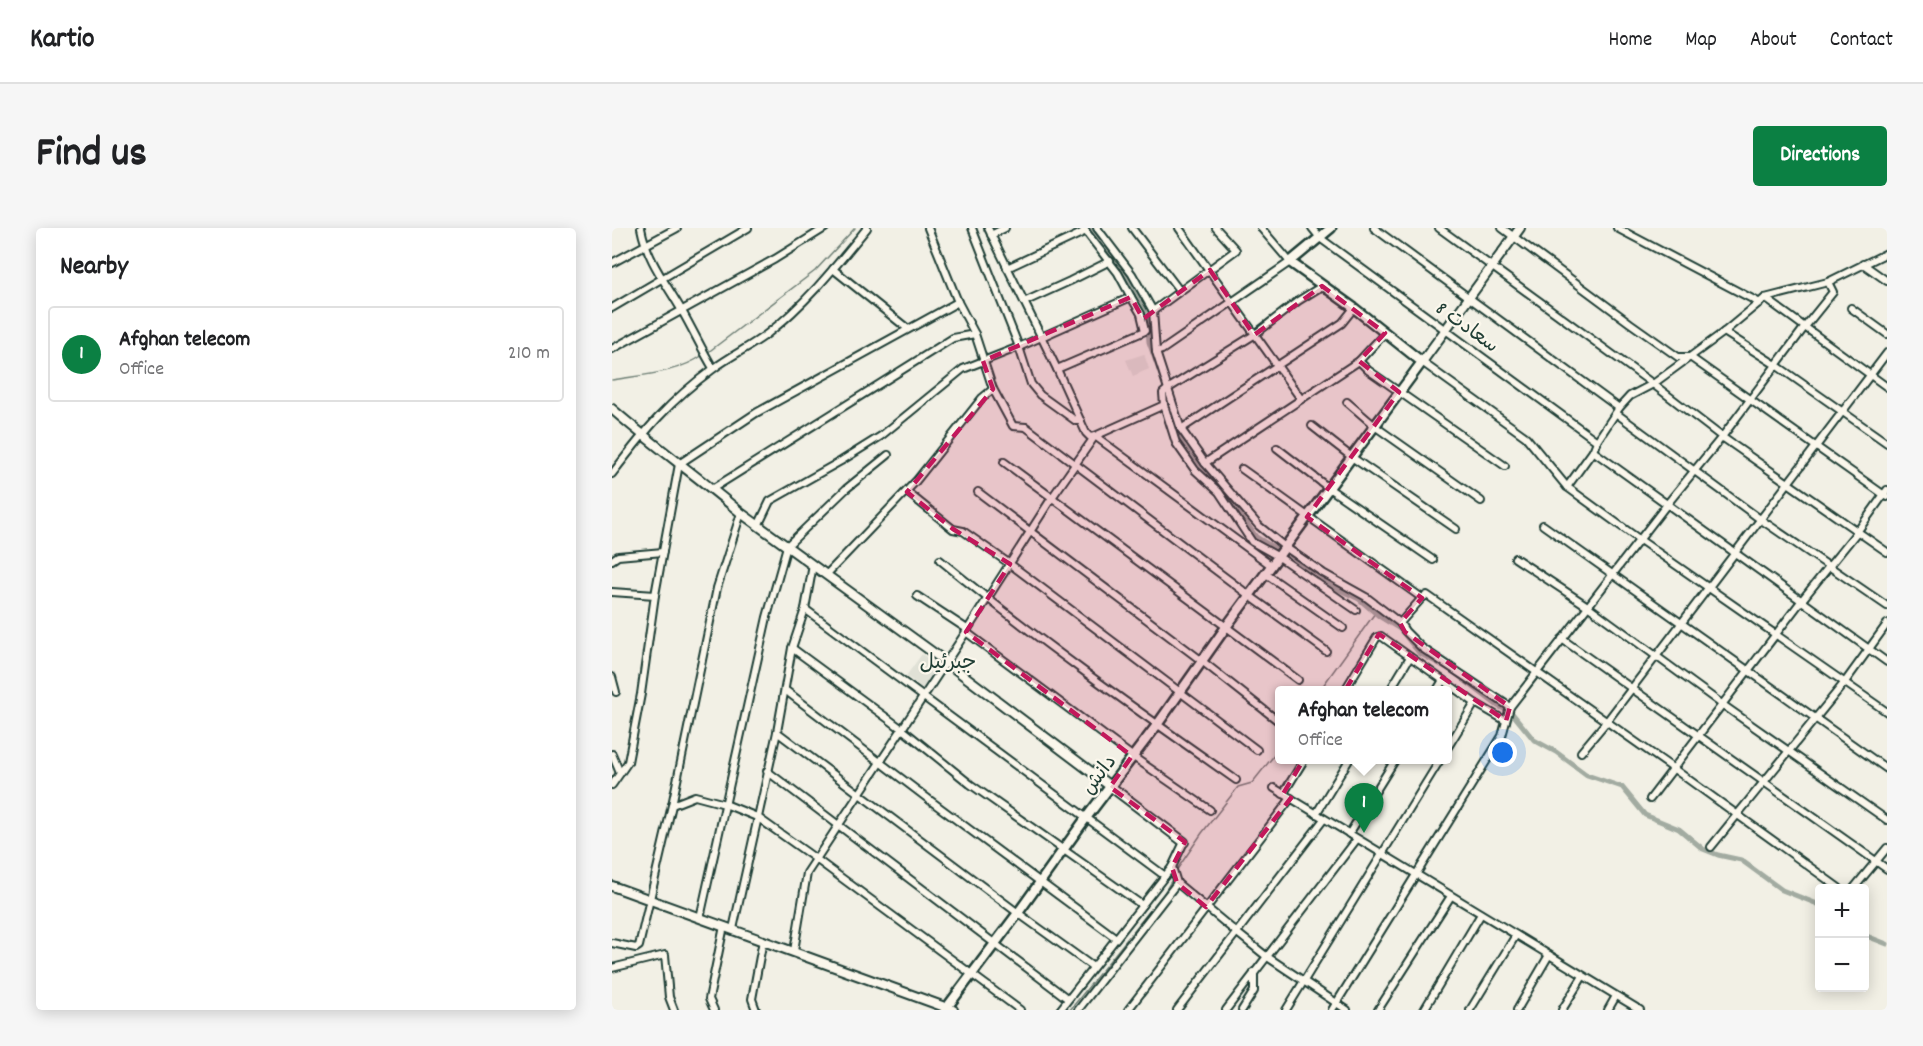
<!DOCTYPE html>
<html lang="en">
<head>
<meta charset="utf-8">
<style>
  :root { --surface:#fff; --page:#f6f6f6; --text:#202124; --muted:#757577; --line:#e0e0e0; --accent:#0b8043 }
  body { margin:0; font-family:Dekko,"Playpen Sans Arabic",sans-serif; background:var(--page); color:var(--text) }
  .controls { position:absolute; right:18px; bottom:18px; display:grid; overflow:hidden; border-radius:6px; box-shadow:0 3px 15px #0003 }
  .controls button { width:54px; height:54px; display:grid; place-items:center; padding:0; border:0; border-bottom:2px solid var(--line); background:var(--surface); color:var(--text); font:30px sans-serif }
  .you { position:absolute; left:891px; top:525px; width:21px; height:21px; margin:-15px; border:4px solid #fff; border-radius:50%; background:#1a73e8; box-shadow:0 0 0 9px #1a73e833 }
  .badge { display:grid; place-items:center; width:39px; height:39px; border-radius:50%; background:var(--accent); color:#fff; font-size:20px; font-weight:700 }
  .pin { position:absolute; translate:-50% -50px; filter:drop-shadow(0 2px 3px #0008) }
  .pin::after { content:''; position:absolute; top:32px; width:21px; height:18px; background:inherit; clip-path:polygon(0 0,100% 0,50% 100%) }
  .popup { position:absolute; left:663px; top:458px; width:177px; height:78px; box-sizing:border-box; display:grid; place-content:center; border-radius:6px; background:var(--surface); filter:drop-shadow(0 2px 4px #0005); font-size:20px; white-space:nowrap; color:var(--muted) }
  .popup b { font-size:22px; color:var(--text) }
  .popup::after { content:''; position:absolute; left:50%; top:100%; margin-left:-12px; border:12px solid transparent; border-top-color:var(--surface) }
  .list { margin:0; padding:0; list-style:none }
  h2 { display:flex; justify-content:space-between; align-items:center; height:78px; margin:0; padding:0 24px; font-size:26px }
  h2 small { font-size:20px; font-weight:400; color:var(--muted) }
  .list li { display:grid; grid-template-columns:39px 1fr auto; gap:18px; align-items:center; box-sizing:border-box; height:96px; margin:0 12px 12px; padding:0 12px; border:2px solid var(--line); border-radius:6px }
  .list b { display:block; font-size:22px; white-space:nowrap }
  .list p { margin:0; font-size:20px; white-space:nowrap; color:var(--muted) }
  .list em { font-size:20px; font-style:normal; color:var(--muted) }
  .map { position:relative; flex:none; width:1275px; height:782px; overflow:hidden; border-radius:6px }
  header { display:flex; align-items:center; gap:36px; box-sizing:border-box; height:84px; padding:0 30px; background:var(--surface); border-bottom:2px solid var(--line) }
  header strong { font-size:28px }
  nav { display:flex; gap:33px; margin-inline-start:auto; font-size:21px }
  .intro { display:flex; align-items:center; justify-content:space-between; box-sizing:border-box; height:144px; padding:0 36px }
  h1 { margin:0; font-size:42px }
  .button { padding:15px 27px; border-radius:6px; background:var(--accent); color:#fff; font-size:21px; font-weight:700 }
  main { display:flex; gap:36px; padding:0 36px }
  aside { flex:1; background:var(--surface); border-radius:6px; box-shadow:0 3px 15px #0003 }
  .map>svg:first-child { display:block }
  .built { fill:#e0e1d6 }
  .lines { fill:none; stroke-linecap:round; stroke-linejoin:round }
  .stream { stroke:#6e7f75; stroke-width:1.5 }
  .canal { stroke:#a2aba1; stroke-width:5 }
  .minor-casing { stroke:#1f3d34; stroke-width:10 }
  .tertiary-casing { stroke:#1f3d34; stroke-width:12 }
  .secondary-casing { stroke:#1f3d34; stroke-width:13 }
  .minor { stroke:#fbf7ec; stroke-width:6 }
  .tertiary { stroke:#fbf7ec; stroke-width:8 }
  .secondary { stroke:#fbf7ec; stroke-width:8 }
  .marked { fill:#c2185b; fill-opacity:0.2; stroke:#c2185b; stroke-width:4.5; stroke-dasharray:12 8; stroke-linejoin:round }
  .labels { text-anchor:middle; stroke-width:4.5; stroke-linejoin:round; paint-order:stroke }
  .street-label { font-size:20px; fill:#1f3d34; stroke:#fbf7ec }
  .neighbourhood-label { font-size:21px; fill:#1f3d34; stroke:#fbf7ec }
</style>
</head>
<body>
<header>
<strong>Kartio</strong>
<nav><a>Home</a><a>Map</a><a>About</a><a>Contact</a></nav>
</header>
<div class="intro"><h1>Find us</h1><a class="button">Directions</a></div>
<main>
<aside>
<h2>Nearby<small></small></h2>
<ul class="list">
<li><span class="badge">1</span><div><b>Afghan telecom</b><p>Office</p></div><em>210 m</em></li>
</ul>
</aside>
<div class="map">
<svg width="1275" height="782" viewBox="0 0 1275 782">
  <rect width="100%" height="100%" fill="#f2f0e5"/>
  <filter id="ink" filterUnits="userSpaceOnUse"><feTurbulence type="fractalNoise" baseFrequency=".0167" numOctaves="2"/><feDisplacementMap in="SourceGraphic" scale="12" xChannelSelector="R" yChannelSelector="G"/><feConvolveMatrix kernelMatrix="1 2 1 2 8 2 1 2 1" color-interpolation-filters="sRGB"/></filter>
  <g filter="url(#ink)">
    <g class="built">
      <polygon points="532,126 537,141 521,148 514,132"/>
      <polygon points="310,426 327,438 311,461 294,448"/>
    </g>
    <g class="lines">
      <g class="stream">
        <polyline points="95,125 203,43 243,0"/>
        <path d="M0,152C30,147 66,145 91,127"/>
        <polyline points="708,462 763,385"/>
        <polyline points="564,643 590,605 626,559 640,555 668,520"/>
        <polyline points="458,782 552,665 561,650"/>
      </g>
      <g class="canal">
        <polyline points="476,0 509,39 535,87 537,114 549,148"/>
        <polyline points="554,162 563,198 572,219 610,259 644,309 704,345 724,360 747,371 767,388 788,401 807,425 839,442 886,478 900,485 922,512 944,524 975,547 1010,559 1033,587 1067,601 1091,621 1106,627 1129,632 1170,662 1208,677"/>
        <polyline points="1252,707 1275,716"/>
      </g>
      <defs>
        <g id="minor">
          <path d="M29,0C35,32 54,55 70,83C81,102 90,122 101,140"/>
          <polyline points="316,0 346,74 363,106 381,161 401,198 414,199 638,368 714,423"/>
          <polyline points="360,0 407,119 419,156 428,167 464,193 469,193"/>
          <polyline points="376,0 445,141 474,205 478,209 483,208 660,338"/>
          <polyline points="485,0 520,46 541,83 544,124 569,201 593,235 647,298 673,319 711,345 754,369 788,395 793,403 810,420 898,479"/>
          <polyline points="520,0 567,62"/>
          <polyline points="567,0 689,171"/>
          <polyline points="700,0 708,10 985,213"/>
          <polyline points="762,0 1007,180"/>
          <polyline points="827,0 1041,156 1110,209 1275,324"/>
          <polyline points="890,0 1018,95 1066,129 1078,129 1275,269"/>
          <polyline points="1005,0 1148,75"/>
          <polyline points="379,7 393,0"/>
          <polyline points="0,35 65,0"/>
          <polyline points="1251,36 1275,53"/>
          <polyline points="395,40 474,3"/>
          <polyline points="221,41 296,101"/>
          <polyline points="710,58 686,73 642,107 557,160 551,165 552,177 564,215 583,242 607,264 640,314 667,329 744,382"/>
          <polyline points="1153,70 1275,159"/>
          <polyline points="412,74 458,53 498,33"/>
          <polyline points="0,80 136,0"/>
          <polyline points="1239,80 1275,106"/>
          <polyline points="541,83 624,22 604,0"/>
          <polyline points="1112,104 1164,137 1275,215"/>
          <polyline points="0,121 163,31 213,0"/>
          <polyline points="544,124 550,122 678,34 649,0"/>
          <polyline points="747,133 756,142 893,238"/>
          <polyline points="810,134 914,209 955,259 1028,312 1275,484"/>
          <polyline points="445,141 533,103 529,86 519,69"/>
          <polyline points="735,174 764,199 869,273"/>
          <polyline points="1005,186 1148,291 1275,378"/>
          <polyline points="700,198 741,230 844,301"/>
          <polyline points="569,201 730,95 742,80"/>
          <polyline points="665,220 718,261 821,332"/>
          <polyline points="981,223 1275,434"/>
          <polyline points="392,234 686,452"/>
          <polyline points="593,235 747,133 773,105"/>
          <polyline points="630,241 810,370"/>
          <path d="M0,246C32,204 57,173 101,141C118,128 138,119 155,106C194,76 224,38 255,0"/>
          <polyline points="955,259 981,223 985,213 1007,180 1018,168 1041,156 1112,104 1153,70 1216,54 1275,25"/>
          <polyline points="100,261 341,110 363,106"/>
          <polyline points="295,264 341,301 351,303 398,336 645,522"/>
          <polyline points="366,264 590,433 665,492"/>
          <polyline points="931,297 1275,541"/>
          <polyline points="146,298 158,273 229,233 269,208 351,141 407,119 519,69 506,45 471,0"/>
          <polyline points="903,330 977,379 1111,477 1275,592"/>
          <polyline points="0,332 6,328 51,324"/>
          <path d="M328,332C423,410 523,481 624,552"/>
          <polyline points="215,346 304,253 370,170 381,161"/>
          <polyline points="654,346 731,400"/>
          <polyline points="0,364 43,367"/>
          <polyline points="305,368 355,401"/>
          <polyline points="193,381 553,648"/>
          <polyline points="788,395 810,370 815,367 1062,541 1227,660"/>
          <polyline points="354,404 520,528 598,582"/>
          <polyline points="950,411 1275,641"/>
          <polyline points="180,420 290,501 358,556 530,677"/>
          <polyline points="0,449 4,464"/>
          <polyline points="173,462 319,573 504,710"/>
          <polyline points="733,462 765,409 769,408 863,475 894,493"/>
          <polyline points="778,462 798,429"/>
          <polyline points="825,462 831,452"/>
          <polyline points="165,504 406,685 481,739"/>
          <polyline points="836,519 863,475"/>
          <polyline points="969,524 995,493 1275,125"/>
          <polyline points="0,526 8,545"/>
          <polyline points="155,543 456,771"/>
          <polyline points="0,557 16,534 29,466 43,367 67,236 144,185 346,74"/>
          <polyline points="662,560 1028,782"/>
          <polyline points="671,566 692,532"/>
          <polyline points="1038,571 1190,372 1245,304 1275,262"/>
          <polyline points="60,577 83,568 113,576 145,589 204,631 408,782"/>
          <polyline points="704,586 737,532"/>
          <polyline points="737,606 783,532"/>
          <polyline points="1099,619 1233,454 1275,396"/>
          <polyline points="560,639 565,655 624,704 654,728 735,782"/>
          <polyline points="1242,660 1275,620"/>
          <polyline points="88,690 155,389 175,318 234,261 276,227"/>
          <polyline points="121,701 165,504 180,420 193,381 201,337"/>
          <polyline points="0,715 24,720 27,718 60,577 105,360 129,285"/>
          <polyline points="182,723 195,645 354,404 439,271 483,208 552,177"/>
          <polyline points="0,740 53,727 57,769 62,782"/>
          <polyline points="102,782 97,771 112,698"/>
          <polyline points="144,782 140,771 151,712"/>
          <polyline points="448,782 560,639 572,614"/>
          <polyline points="466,782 565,655"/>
          <polyline points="516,782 679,570"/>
          <polyline points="565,782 712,591"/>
          <polyline points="614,782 745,611"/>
          <polyline points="630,782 642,763 642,744"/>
          <polyline points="674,782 828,532"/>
          <polyline points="720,782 890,508 898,479 1056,275 1110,209 1192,100 1221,64 1216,54"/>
          <polyline points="766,782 839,668"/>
          <polyline points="812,782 869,686"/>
          <polyline points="858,782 904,707"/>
          <polyline points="905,782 937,727"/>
          <polyline points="950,782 971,748"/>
          <polyline points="996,782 1004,768"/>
        </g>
        <g id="tertiary">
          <polyline points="810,134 908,0"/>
          <path d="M0,181C41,217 87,249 129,285L334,434L572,614"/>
          <polyline points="0,658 341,782"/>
        </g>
        <polyline id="secondary" points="333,782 406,685 474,590 545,497 614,399 810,134 742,80 678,34 719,0"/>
      </defs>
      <use href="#minor" class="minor-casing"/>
      <use href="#tertiary" class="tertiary-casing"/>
      <use href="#secondary" class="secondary-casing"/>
      <use href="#minor" class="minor"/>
      <use href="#tertiary" class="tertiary"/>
      <use href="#secondary" class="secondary"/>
    </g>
  </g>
  <path class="marked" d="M598,42L642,107L710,58L773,105L747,133L787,164L695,289L810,370L788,395L793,404L898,479L894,493L767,406L671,566L679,570L594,679L565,655L560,639L573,614L498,559L520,528L354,404L398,336L341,301L295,264L381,161L371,133L519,69L531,91Z"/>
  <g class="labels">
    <g class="street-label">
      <text transform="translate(856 98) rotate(36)" y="7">سعادت 8</text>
      <text transform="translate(486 546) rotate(-53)" y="7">دانش</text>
    </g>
    <g class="neighbourhood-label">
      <text x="336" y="440">جبرئیل</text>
    </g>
  </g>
</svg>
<div class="controls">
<button>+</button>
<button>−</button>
</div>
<div class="you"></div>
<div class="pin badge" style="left:752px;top:605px">1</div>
<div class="popup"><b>Afghan telecom</b>Office</div>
</div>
</main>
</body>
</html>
